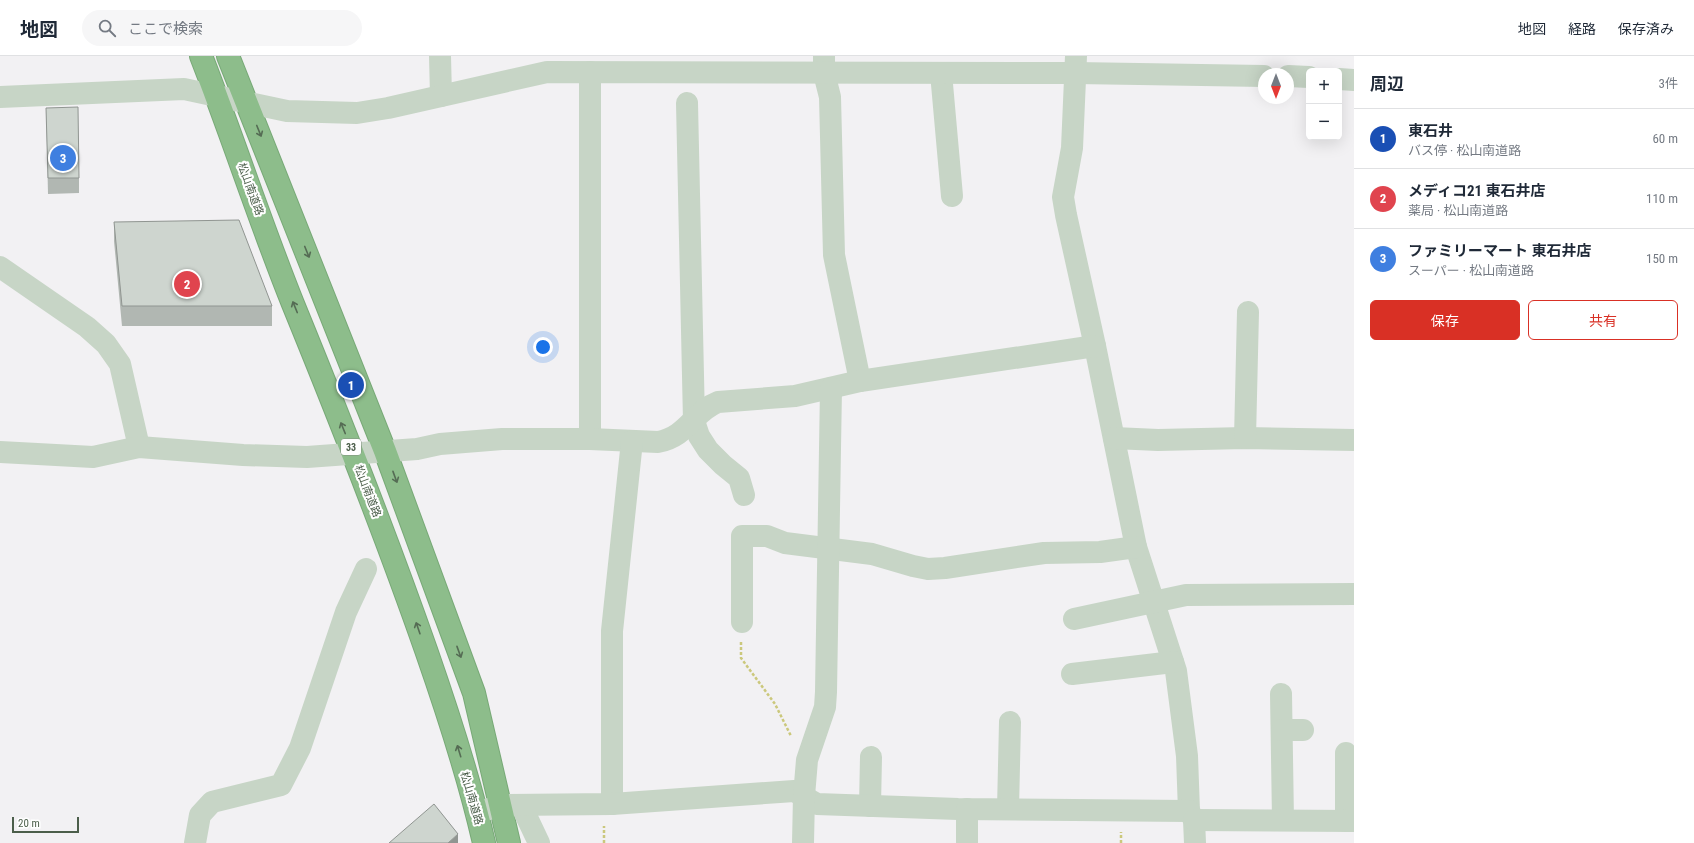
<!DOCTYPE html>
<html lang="ja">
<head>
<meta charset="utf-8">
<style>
  :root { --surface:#fff; --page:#f6f6f7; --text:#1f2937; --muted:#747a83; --line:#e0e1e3; --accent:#d93025 }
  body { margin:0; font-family:"Roboto Condensed","Noto Sans JP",sans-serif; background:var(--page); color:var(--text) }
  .controls { position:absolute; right:12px; top:12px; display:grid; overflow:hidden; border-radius:6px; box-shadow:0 4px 16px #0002 }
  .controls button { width:36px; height:36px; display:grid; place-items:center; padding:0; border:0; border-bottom:1px solid var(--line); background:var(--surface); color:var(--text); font:20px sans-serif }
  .compass { position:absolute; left:1258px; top:12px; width:36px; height:36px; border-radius:50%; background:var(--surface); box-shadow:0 4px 16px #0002; rotate:180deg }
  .scale { position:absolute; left:12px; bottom:10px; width:67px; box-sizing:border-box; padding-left:4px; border:2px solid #4b5e4a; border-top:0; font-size:11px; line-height:14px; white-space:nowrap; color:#4b5e4a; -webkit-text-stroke:3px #fff; paint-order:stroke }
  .you { position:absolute; left:543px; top:291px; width:14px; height:14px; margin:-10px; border:3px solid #fff; border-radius:50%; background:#1a73e8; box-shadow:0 0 0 6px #1a73e833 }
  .badge { display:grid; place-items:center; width:26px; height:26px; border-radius:50%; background:var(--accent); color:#fff; font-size:13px; font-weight:700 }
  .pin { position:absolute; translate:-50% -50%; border:2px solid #fff; box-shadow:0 1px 4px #0006 }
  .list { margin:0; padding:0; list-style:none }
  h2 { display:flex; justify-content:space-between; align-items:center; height:52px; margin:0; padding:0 16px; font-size:17px }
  h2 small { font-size:13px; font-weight:400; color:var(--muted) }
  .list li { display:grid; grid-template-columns:26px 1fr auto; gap:12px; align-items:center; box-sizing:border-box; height:60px; padding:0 16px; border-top:1px solid var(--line) }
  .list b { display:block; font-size:15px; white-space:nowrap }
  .list p { margin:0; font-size:13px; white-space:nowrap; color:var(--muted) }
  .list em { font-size:13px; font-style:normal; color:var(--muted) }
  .actions { display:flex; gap:8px; padding:12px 16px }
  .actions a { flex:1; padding:9px 0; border:1px solid var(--accent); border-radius:6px; text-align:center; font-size:14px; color:var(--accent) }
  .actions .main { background:var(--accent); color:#fff }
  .icon { flex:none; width:22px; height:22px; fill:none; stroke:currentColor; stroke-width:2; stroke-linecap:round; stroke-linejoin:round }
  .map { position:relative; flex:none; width:1354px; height:787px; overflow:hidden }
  header { display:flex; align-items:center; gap:24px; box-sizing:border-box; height:56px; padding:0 20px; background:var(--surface); border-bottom:1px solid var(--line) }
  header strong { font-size:19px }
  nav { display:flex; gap:22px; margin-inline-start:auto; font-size:14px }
  .search { width:280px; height:36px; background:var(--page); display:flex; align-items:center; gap:10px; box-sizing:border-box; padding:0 14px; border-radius:22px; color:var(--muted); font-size:15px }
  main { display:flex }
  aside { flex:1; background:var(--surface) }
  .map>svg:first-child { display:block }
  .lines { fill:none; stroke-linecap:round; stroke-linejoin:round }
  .highway-casing { stroke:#78a977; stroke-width:24 }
  .path { stroke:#cbc87c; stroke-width:2.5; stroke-dasharray:3 2; stroke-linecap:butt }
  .minor { stroke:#c7d5c6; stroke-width:22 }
  .highway { stroke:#8dbd8b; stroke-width:22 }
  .wall { fill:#b1b7b2 }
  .shaded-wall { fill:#909591 }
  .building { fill:#ced5cf; stroke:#909591 }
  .oneway { stroke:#556c54 }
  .labels { text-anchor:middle; stroke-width:4; stroke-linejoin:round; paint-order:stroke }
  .shield { fill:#fff; stroke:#818e80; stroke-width:1 }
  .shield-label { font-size:10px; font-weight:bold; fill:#4b5e4a }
  .street-label { font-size:11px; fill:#4b5e4a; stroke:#fff }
</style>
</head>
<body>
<header>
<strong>地図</strong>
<div class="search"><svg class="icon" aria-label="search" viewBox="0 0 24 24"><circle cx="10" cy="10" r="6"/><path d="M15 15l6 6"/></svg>ここで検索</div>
<nav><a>地図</a><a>経路</a><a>保存済み</a></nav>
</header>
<main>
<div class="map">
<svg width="1354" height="787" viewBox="0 0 1354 787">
  <rect width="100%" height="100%" fill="#f2f1f3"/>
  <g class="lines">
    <defs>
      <g id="highway">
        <path d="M201,0C233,82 260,166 293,248C340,363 385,477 426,594C448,657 469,721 484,787"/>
        <polyline points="228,0 385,395 474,637 509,787"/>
      </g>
    </defs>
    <use href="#highway" class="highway-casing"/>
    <g class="path">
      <polyline points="741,586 741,602 775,648 791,680"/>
      <polyline points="604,787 604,770"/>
      <polyline points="1121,787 1121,776"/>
    </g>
    <g class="minor">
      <polyline points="440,0 441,40"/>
      <polyline points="824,0 824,17 830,41 834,199 860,325"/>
      <polyline points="1076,0 1072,92 1063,141 1066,159 1095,290 1136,491 1176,615 1187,700 1189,755 1194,764 1195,787"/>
      <polyline points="590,16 590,383"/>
      <polyline points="941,17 952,140"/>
      <polyline points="1288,20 1309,21"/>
      <polyline points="1339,23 1354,24"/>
      <polyline points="0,41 184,33 287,55 357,57 388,52 547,16 1076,17 1264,20"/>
      <polyline points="687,47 694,365 699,380 708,394 723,409 739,422 744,439"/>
      <polyline points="0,211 87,271 106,288 120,308 139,391"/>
      <polyline points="1114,382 1158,384 1245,382 1354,384"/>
      <polyline points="1245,382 1248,256"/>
      <path d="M0,396L93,401L139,391L243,399L307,401L417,393L440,388L502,383H590L658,386C687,381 694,355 718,346L795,340L860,325L1095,290"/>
      <polyline points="1074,563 1186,539 1354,538"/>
      <polyline points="742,566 742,480 767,480 785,487 872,498 913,510 928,513 945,512 1044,497 1100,496 1136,491"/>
      <polyline points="1072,618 1173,606"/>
      <polyline points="1281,638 1283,764"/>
      <polyline points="1282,674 1303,674"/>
      <polyline points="1346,697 1346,765"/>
      <polyline points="612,748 612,575 632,385"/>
      <polyline points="521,749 539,787"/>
      <polyline points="870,750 871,701"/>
      <polyline points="1008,753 1010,666"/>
      <polyline points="477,757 501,749 612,748 794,735 817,748 958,753 1189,755"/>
      <polyline points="1194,764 1354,765"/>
      <polyline points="195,787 200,759 212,746 281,729 300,692 346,556 366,513"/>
      <polyline points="803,787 804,740 807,704 825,651 826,636 831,332"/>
      <polyline points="967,787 967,753"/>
    </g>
    <use href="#highway" class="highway"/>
  </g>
  <g class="wall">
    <polygon points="46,52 79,122 79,137 48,138"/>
    <polygon points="114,166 272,250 272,270 122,270 114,185"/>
  </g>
  <polygon class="shaded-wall" points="458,778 458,787 448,787"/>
  <g class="building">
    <polygon points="78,51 79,122 48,122 46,52"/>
    <polygon points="239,164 272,250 122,250 114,166"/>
    <polygon points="434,748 458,778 448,787 389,787"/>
  </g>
  <defs><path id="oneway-shaft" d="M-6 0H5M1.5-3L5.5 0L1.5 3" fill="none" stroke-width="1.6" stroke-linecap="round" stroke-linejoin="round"/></defs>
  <g class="oneway">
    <use href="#oneway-shaft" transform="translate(259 75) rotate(68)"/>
    <use href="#oneway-shaft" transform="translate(307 196) rotate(68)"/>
    <use href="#oneway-shaft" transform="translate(295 251) rotate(-112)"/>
    <use href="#oneway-shaft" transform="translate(343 372) rotate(-112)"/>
    <use href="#oneway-shaft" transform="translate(395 421) rotate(70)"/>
    <use href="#oneway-shaft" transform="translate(418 572) rotate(-109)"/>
    <use href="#oneway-shaft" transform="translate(459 596) rotate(70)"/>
    <use href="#oneway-shaft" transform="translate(459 695) rotate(-107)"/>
  </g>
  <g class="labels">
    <rect class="shield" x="341" y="383" width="20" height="16" rx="3"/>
    <g class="shield-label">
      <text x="351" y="395">33</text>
    </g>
    <g class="street-label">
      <text transform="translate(251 133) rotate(70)" y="4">松山南道路</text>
      <text transform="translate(368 435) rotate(69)" y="4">松山南道路</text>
      <text transform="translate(472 742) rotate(74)" y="4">松山南道路</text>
    </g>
  </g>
</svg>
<div class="controls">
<button>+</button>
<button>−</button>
</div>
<svg class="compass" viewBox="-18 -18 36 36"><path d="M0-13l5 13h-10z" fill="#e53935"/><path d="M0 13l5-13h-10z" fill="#747a83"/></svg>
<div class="scale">20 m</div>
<div class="you"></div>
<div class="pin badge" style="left:351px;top:329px;background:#1a4fb4">1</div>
<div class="pin badge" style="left:187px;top:228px;background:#e0444e">2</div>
<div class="pin badge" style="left:63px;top:102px;background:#3f7fe0">3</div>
</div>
<aside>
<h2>周辺<small>3件</small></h2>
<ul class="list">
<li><span class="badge" style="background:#1a4fb4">1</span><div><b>東石井</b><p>バス停 · 松山南道路</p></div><em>60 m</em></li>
<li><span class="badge" style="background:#e0444e">2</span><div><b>メディコ21 東石井店</b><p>薬局 · 松山南道路</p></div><em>110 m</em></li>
<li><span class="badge" style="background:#3f7fe0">3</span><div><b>ファミリーマート 東石井店</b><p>スーパー · 松山南道路</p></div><em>150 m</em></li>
</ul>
<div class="actions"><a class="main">保存</a><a>共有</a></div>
</aside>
</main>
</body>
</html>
